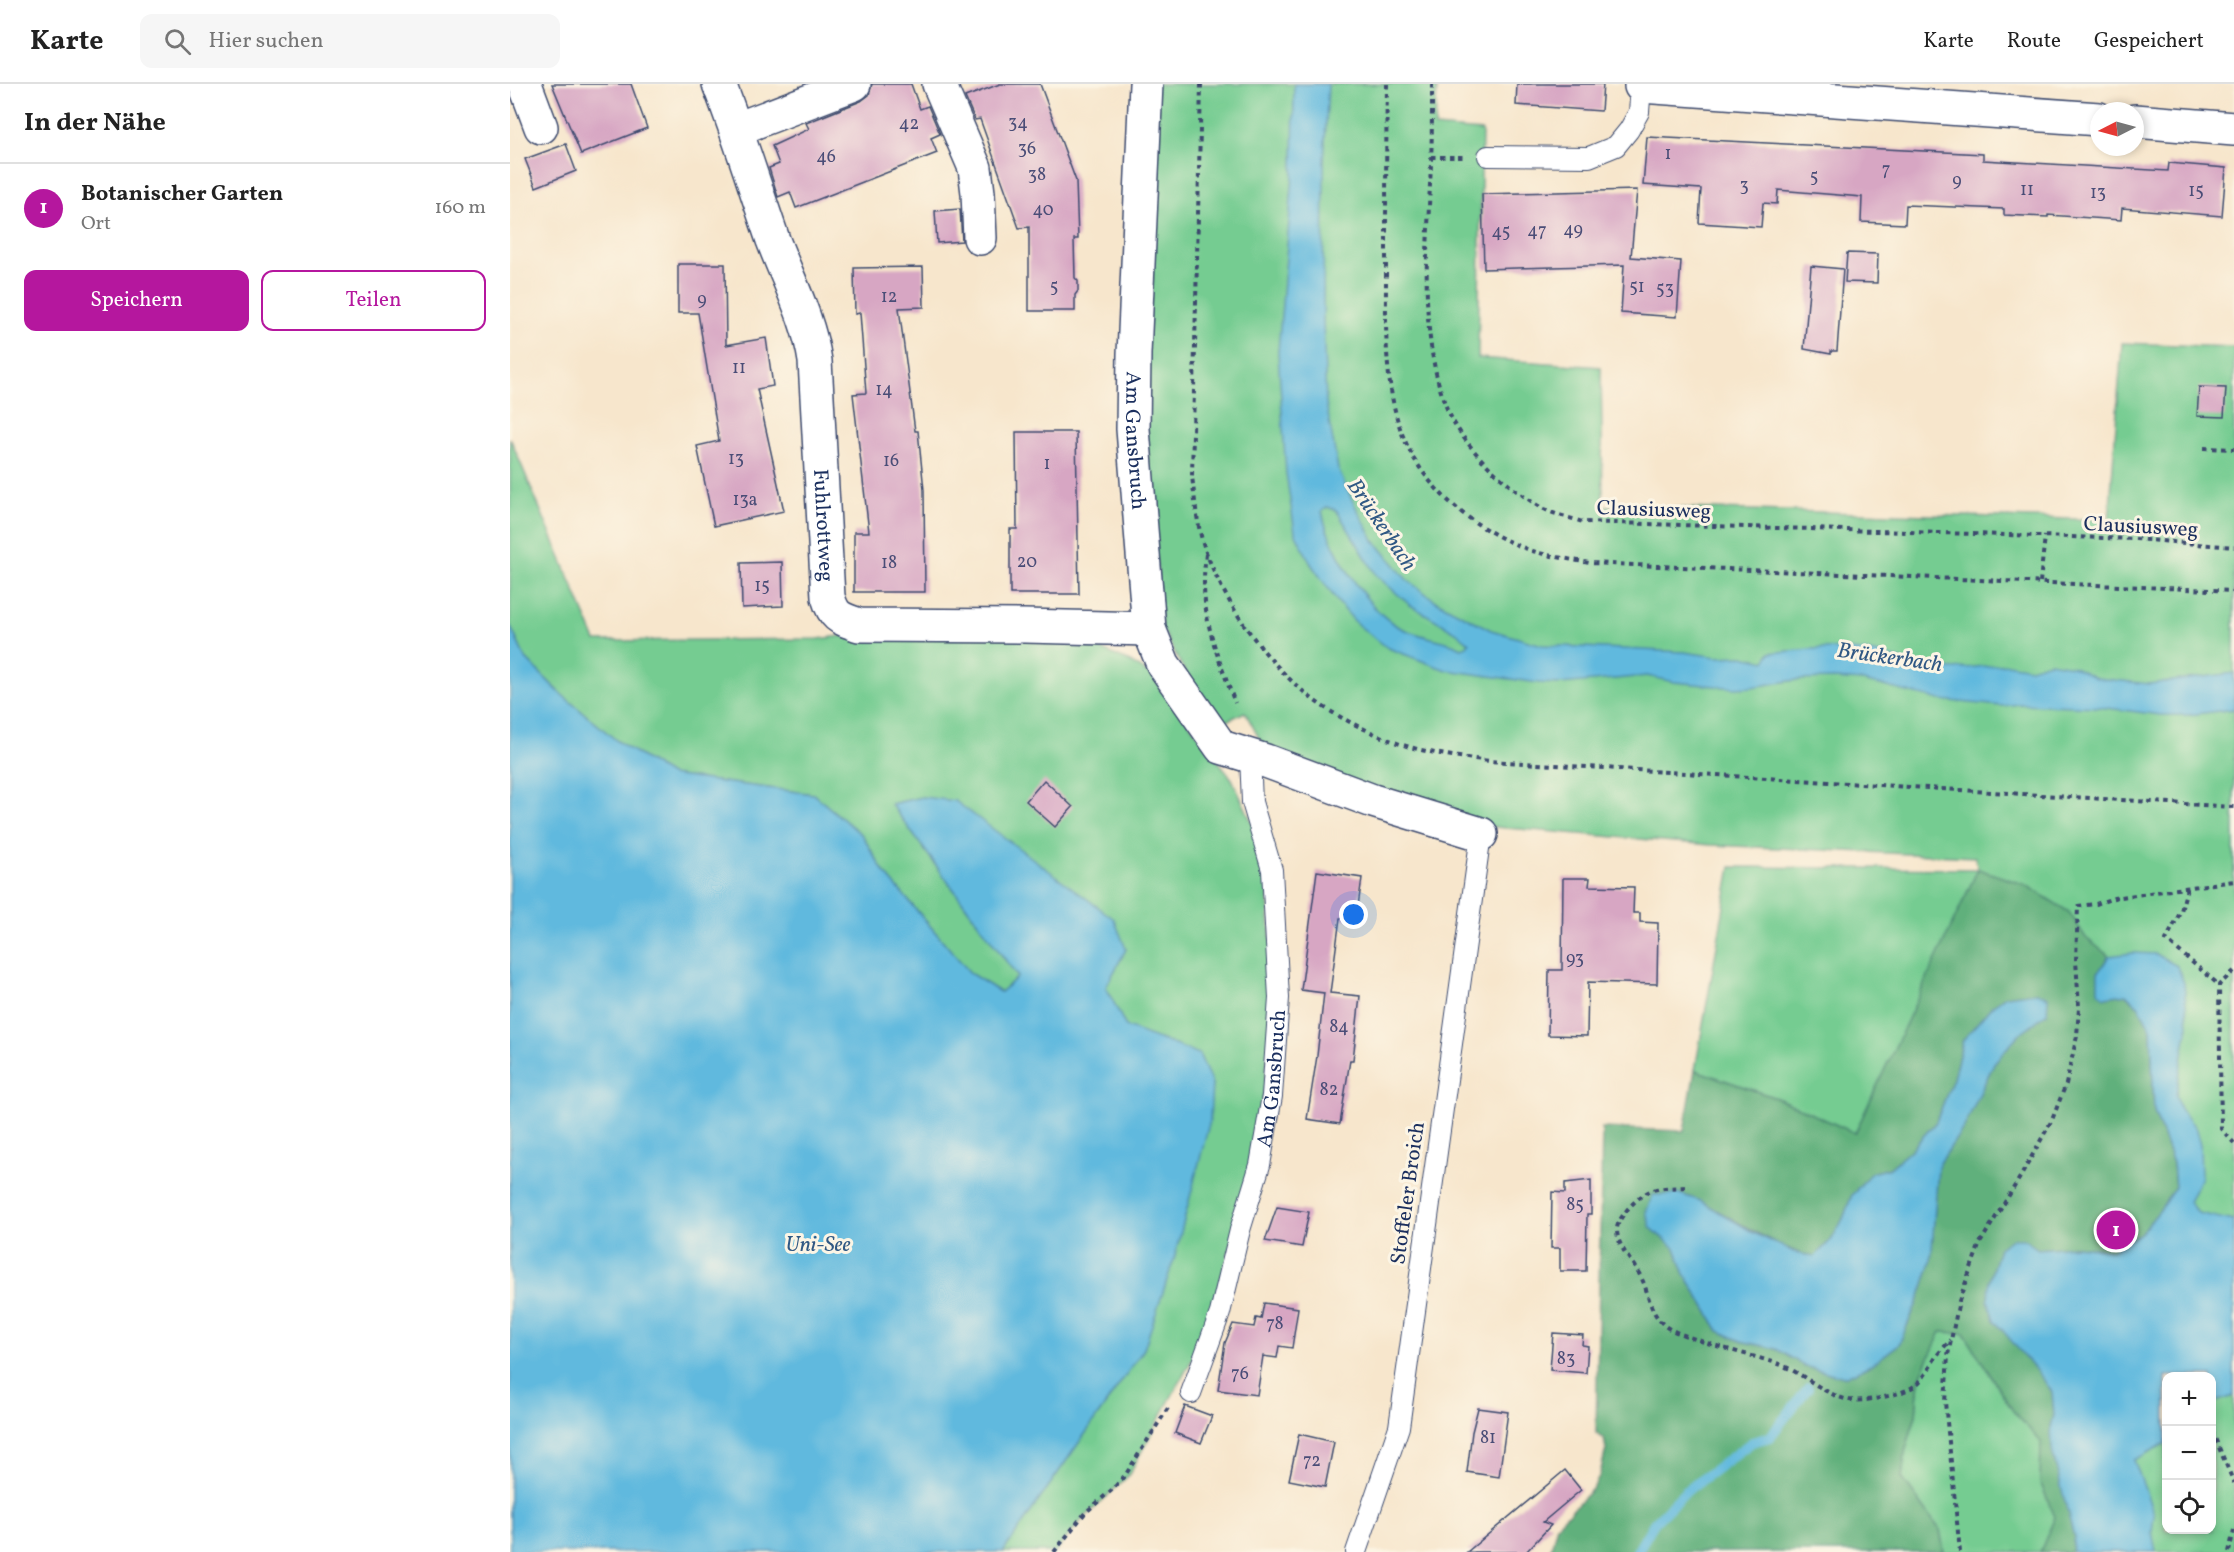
<!DOCTYPE html>
<html lang="de">
<head>
<meta charset="utf-8">
<style>
  :root { --surface:#fff; --page:#f6f6f6; --text:#222; --muted:#767676; --line:#e0e0e0; --accent:#b5179e }
  body { margin:0; font-family:Vollkorn,serif; background:var(--page); color:var(--text) }
  .controls { position:absolute; right:18px; bottom:18px; display:grid; overflow:hidden; border-radius:12px; box-shadow:0 3px 9px #0003 }
  .controls button { width:54px; height:54px; display:grid; place-items:center; padding:0; border:0; border-bottom:2px solid var(--line); background:var(--surface); color:var(--text); font:30px sans-serif }
  .compass { position:absolute; left:1580px; top:18px; width:54px; height:54px; border-radius:50%; background:var(--surface); box-shadow:0 3px 9px #0003; rotate:264deg }
  .you { position:absolute; left:844px; top:831px; width:21px; height:21px; margin:-15px; border:4px solid #fff; border-radius:50%; background:#1a73e8; box-shadow:0 0 0 9px #1a73e833 }
  .badge { display:grid; place-items:center; width:39px; height:39px; border-radius:50%; background:var(--accent); color:#fff; font-size:20px; font-weight:700 }
  .pin { position:absolute; translate:-50% -50%; border:3px solid #fff; box-shadow:0 2px 6px #0006 }
  .list { margin:0; padding:0; list-style:none }
  h2 { display:flex; justify-content:space-between; align-items:center; height:78px; margin:0; padding:0 24px; font-size:26px }
  h2 small { font-size:20px; font-weight:400; color:var(--muted) }
  .list li { display:grid; grid-template-columns:39px 1fr auto; gap:18px; align-items:center; box-sizing:border-box; height:90px; padding:0 24px; border-top:2px solid var(--line) }
  .list b { display:block; font-size:22px; white-space:nowrap }
  .list p { margin:0; font-size:20px; white-space:nowrap; color:var(--muted) }
  .list em { font-size:20px; font-style:normal; color:var(--muted) }
  .actions { display:flex; gap:12px; padding:18px 24px }
  .actions a { flex:1; padding:14px 0; border:2px solid var(--accent); border-radius:12px; text-align:center; font-size:21px; color:var(--accent) }
  .actions .main { background:var(--accent); color:#fff }
  .icon { flex:none; width:33px; height:33px; fill:none; stroke:currentColor; stroke-width:2; stroke-linecap:round; stroke-linejoin:round }
  .map { position:relative; flex:none; width:1724px; height:1468px; overflow:hidden }
  header { display:flex; align-items:center; gap:36px; box-sizing:border-box; height:84px; padding:0 30px; background:var(--surface); border-bottom:2px solid var(--line) }
  header strong { font-size:28px }
  nav { display:flex; gap:33px; margin-inline-start:auto; font-size:21px }
  .search { width:420px; height:54px; background:var(--page); display:flex; align-items:center; gap:15px; box-sizing:border-box; padding:0 21px; border-radius:12px; color:var(--muted); font-size:22px }
  main { display:flex }
  aside { flex:1; background:var(--surface) }
  .map>svg:first-child { display:block }
  .green { fill:#75cc91; stroke:#487e78; stroke-width:1.5; fill-rule:evenodd }
  .forest { fill:#60b07b; stroke:#3e706c; stroke-width:1.5; fill-rule:evenodd }
  .water { fill:#61b9de; stroke:#3e749e; stroke-width:1.5; fill-rule:evenodd }
  .lines { fill:none; stroke-linecap:round; stroke-linejoin:round }
  .stream { stroke:#61b9de; stroke-width:10 }
  .building { fill:#d7a6c3 }
  .service-casing { stroke:#3c4a6e; stroke-width:22 }
  .minor-casing { stroke:#3c4a6e; stroke-width:36 }
  .path { stroke:#3c4a6e; stroke-width:4; stroke-dasharray:4.5 4.5; stroke-linecap:butt }
  .service { stroke:#fff; stroke-width:20 }
  .minor { stroke:#fff; stroke-width:33 }
  .labels { text-anchor:middle; stroke-width:6; stroke-linejoin:round; paint-order:stroke }
  .number-label { font-size:18px; fill:#4a4d77 }
  .street-label { font-size:21px; fill:#1b2f5e; stroke:#fcf5e5 }
  .water-label { font-size:22px; font-style:italic; fill:#305884; stroke:#fcf5e5 }
</style>
</head>
<body>
<header>
<strong>Karte</strong>
<div class="search"><svg class="icon" aria-label="search" viewBox="0 0 24 24"><circle cx="10" cy="10" r="6"/><path d="M15 15l6 6"/></svg>Hier suchen</div>
<nav><a>Karte</a><a>Route</a><a>Gespeichert</a></nav>
</header>
<main>
<aside>
<h2>In der Nähe<small></small></h2>
<ul class="list">
<li><span class="badge">1</span><div><b>Botanischer Garten</b><p>Ort</p></div><em>160 m</em></li>
</ul>
<div class="actions"><a class="main">Speichern</a><a>Teilen</a></div>
</aside>
<div class="map">
<svg width="1724" height="1468" viewBox="0 0 1724 1468">
  <rect width="100%" height="100%" fill="#fcf5e5"/>
  <filter id="ink" filterUnits="userSpaceOnUse"><feTurbulence type="fractalNoise" baseFrequency=".0167" numOctaves="2"/><feDisplacementMap in="SourceGraphic" scale="12" xChannelSelector="R" yChannelSelector="G"/><feConvolveMatrix kernelMatrix="1 2 1 2 8 2 1 2 1" color-interpolation-filters="sRGB"/></filter>
  <filter id="wash" filterUnits="userSpaceOnUse"><feTurbulence type="fractalNoise" baseFrequency=".008" numOctaves="4" result="noise"/><feDisplacementMap in="SourceGraphic" scale="24" xChannelSelector="R" yChannelSelector="G"/><feGaussianBlur stdDeviation="1.35" result="paint"/><feColorMatrix in="noise" values="0 0 0 0 0 0 0 0 0 0 0 0 0 0 0 0 0 1.4 0 .05"/><feComposite in="paint" operator="in"/></filter>
  <g filter="url(#wash)">
    <rect width="100%" height="100%" fill="#f7e6cc"/>
    <g class="green">
      <path d="M642,0H927L925,43L972,47L968,274L1091,283L1093,422L1599,436L1612,259L1724,263V1468H1434L1430,1446L1392,1394L1395,1368L1406,1331L1409,1295L1430,1248L1454,1249L1477,1283L1446,834L1345,1050L1269,1015L1185,986L1221,783L1468,785L1465,773L1201,761L972,742L762,670L749,654L735,628L710,640L687,610L652,545L630,273ZM1656,1292H1702V1446H1656Z"/>
      <polygon points="0,354 86,557 308,555 355,549 542,552 591,565 620,578 643,592 722,695 746,747 757,794 764,913 746,1080 691,1259 618,1392 571,1437 545,1468 493,1468 634,1265 702,1000 689,970 616,943 596,903 616,865 412,713 381,720 508,893 490,908 461,890 374,788 352,751 303,710 160,691 107,657 51,610 15,574 0,541"/>
    </g>
    <path class="forest" d="M1468,785L1516,801L1559,828L1576,854L1599,872L1588,889L1595,913L1615,910L1630,924L1641,945L1644,1027L1663,1079L1665,1103L1650,1126L1631,1149L1603,1166L1565,1162L1528,1165L1513,1156L1489,1164L1479,1198L1542,1308L1544,1331L1541,1343L1564,1453L1562,1468H1530L1545,1433L1530,1398L1531,1358L1503,1327L1454,1249L1431,1248L1409,1295L1406,1331L1395,1368L1392,1394L1430,1446L1434,1468H1040L1047,1441L1084,1403L1090,1390L1096,1365L1094,1355L1086,1349L1092,1044L1174,1047L1185,986L1269,1015L1345,1049ZM1527,908L1537,929L1508,951L1484,979L1455,1041L1428,1082L1421,1178L1410,1212L1389,1260L1361,1281L1334,1293L1297,1283L1266,1265L1231,1257L1209,1247L1175,1190L1165,1164L1170,1110C1217,1126 1255,1161 1304,1173L1322,1155L1333,1135L1342,1111L1361,1089L1380,1084L1401,1066L1426,1038L1443,995L1453,956L1482,922L1496,912Z"/>
    <g class="water">
      <path d="M784,0H818L814,77L813,236L816,319L828,385L843,418L864,456L897,496L926,517L981,546L1032,561L1174,568L1207,573L1233,572L1256,577L1259,569L1301,565H1333L1364,569L1423,584L1445,585L1497,580L1521,584L1539,578L1562,582L1586,594L1639,600L1724,589V625L1679,631H1651L1589,623L1510,620L1492,622L1430,616L1353,597L1325,595L1286,596L1242,603L1226,604L1164,598L1137,592L1050,600L1029,599L936,586L878,564L848,541L827,517L801,480L785,448L776,389L768,268L783,91ZM818,423L827,427L867,492L900,521L946,548L959,559L957,562L952,564C934,554 908,554 887,542C855,523 818,462 812,427Z"/>
      <polygon points="0,541 15,574 51,610 107,657 160,691 303,710 352,751 374,788 461,890 490,908 508,893 381,720 412,713 445,717 604,835 616,865 596,903 616,943 689,970 702,1000 700,1036 664,1175 634,1265 493,1468 0,1468"/>
      <polygon points="1623,869 1646,870 1667,882 1674,899 1678,942 1666,1011 1670,1025 1685,1043 1690,1061 1691,1093 1679,1118 1688,1129 1724,1137 1724,1312 1702,1319 1702,1292 1656,1292 1656,1359 1624,1376 1644,1430 1642,1448 1646,1468 1562,1468 1564,1453 1542,1367 1541,1343 1544,1331 1542,1308 1533,1295 1484,1236 1478,1216 1479,1198 1489,1164 1502,1155 1513,1155 1528,1165 1565,1162 1603,1166 1631,1149 1650,1126 1665,1103 1663,1079 1644,1027 1641,945 1630,924 1616,910 1595,913 1588,907 1588,889 1599,872"/>
      <polygon points="1527,908 1538,913 1537,929 1508,951 1484,979 1455,1041 1428,1082 1421,1178 1410,1212 1389,1260 1361,1281 1334,1293 1297,1283 1266,1265 1231,1257 1209,1247 1175,1190 1165,1164 1141,1144 1136,1128 1143,1111 1170,1110 1191,1117 1244,1149 1284,1168 1304,1173 1322,1155 1333,1135 1342,1111 1361,1089 1380,1084 1401,1066 1426,1038 1443,995 1453,956 1482,922 1496,912"/>
    </g>
    <g class="lines">
      <polyline class="stream" points="1127,1468 1144,1439 1175,1408 1242,1358 1260,1353 1298,1304"/>
    </g>
    <g id="blocks">
      <g class="building">
        <polygon points="42,0 121,0 137,44 71,70"/>
        <polygon points="362,0 401,0 410,25 418,22 430,50 421,54 427,69 286,124 280,108 268,113 259,84 269,80 262,62 299,45 296,39 351,17 359,11"/>
        <polygon points="490,0 530,0 566,97 568,155 564,155 565,194 568,197 568,207 565,211 565,227 519,227 519,143 509,144 470,35 465,36 455,13"/>
        <polygon points="1007,0 1093,0 1091,27 1006,21"/>
        <polygon points="1137,53 1473,70 1473,76 1658,87 1659,79 1716,84 1712,132 1612,124 1611,136 1538,131 1538,133 1494,131 1494,125 1396,121 1395,140 1351,138 1352,113 1268,106 1267,120 1253,119 1251,143 1189,139 1191,105 1133,101"/>
        <polygon points="56,60 66,87 26,103 15,75"/>
        <polygon points="1127,106 1121,173 1171,177 1167,233 1111,229 1114,181 974,185 972,110"/>
        <polygon points="450,125 452,157 427,159 425,127"/>
        <polygon points="1337,169 1368,170 1367,199 1335,198"/>
        <polygon points="168,180 215,180 216,261 256,254 263,302 247,305 274,427 204,442 187,362 209,357 188,229 168,229"/>
        <polygon points="1301,182 1333,185 1327,267 1321,267 1321,270 1294,265"/>
        <polygon points="413,183 414,223 389,224 405,347 408,347 414,406 415,508 344,508 344,448 359,448 343,310 356,309 350,229 345,230 344,184"/>
        <polygon points="1689,303 1716,304 1714,333 1687,332"/>
        <polygon points="506,348 566,348 569,510 500,510 500,445 507,445"/>
        <polygon points="272,478 273,522 232,524 231,479"/>
        <polygon points="534,696 563,723 545,743 516,717"/>
        <polygon points="807,787 852,794 846,836 830,834 820,909 850,912 843,976 840,976 830,1040 797,1035 807,972 814,909 791,906"/>
        <polygon points="1053,794 1080,794 1079,802 1124,803 1123,829 1130,829 1130,838 1148,839 1147,900 1078,898 1077,952 1038,951 1039,886 1052,886"/>
        <polygon points="1081,1096 1081,1130 1077,1130 1076,1187 1050,1187 1050,1164 1041,1164 1042,1108 1055,1109 1055,1099"/>
        <polygon points="767,1123 799,1128 792,1163 755,1157"/>
        <polygon points="754,1219 788,1224 782,1264 769,1262 767,1274 753,1272 747,1311 708,1306 715,1259 723,1240 744,1243 746,1234 751,1235"/>
        <polygon points="1043,1249 1073,1251 1072,1261 1078,1262 1076,1289 1040,1286"/>
        <polygon points="675,1322 702,1332 691,1359 665,1349"/>
        <polygon points="968,1324 998,1328 989,1393 957,1388 962,1348"/>
        <polygon points="789,1350 824,1358 815,1403 779,1396"/>
        <polygon points="1055,1386 1071,1406 1033,1438 1041,1441 1016,1468 957,1468"/>
      </g>
    </g>
  </g>
  <g filter="url(#ink)">
    <use href="#blocks" fill-opacity="0" stroke="#3c4a6e" stroke-width="1.5"/>
    <g class="lines">
      <defs>
        <g id="service">
          <polyline points="978,72 1079,73 1106,62 1119,46 1129,28 1131,2"/>
          <path id="s1" d="M681,1309L710,1229L730,1146L750,1081L762,1012L769,914L762,786L742,718L740,672"/>
          <polyline points="846,1468 889,1343 971,750"/>
        </g>
        <g id="minor">
          <polyline points="15,0 31,43"/>
          <path id="s2" d="M209,0C229,51 245,104 263,156C278,196 299,235 305,277L318,513C324,533 329,534 349,541L514,542L639,545"/>
          <polyline points="429,0 465,84 468,109 470,154"/>
          <path id="s3" d="M636,0L624,270L623,345L639,545L653,580L711,663L756,677L863,717L971,750"/>
          <polyline points="1132,0 1131,2 1589,35"/>
          <polyline points="1625,37 1724,45"/>
          <polyline points="227,45 344,0"/>
        </g>
      </defs>
      <use href="#service" class="service-casing"/>
      <use href="#minor" class="minor-casing"/>
      <g class="path">
        <path d="M691,0L682,392C685,417 687,444 696,468C717,524 758,581 805,617C827,633 857,647 882,657C913,669 948,673 980,677L1724,723"/>
        <path d="M877,0C876,64 876,127 876,191C876,241 874,296 890,344C910,402 961,444 1017,465C1036,472 1059,475 1079,479L1724,507"/>
        <path d="M922,0C922,33 922,67 920,100C917,171 910,248 934,317C949,360 995,403 1034,425C1046,431 1061,434 1073,438L1626,455L1724,463"/>
        <polyline points="921,73 954,73"/>
        <polyline points="1694,364 1724,365"/>
        <path d="M696,470C688,528 705,565 725,619"/>
        <polyline points="1530,498 1535,452"/>
        <polyline points="1677,804 1671,827 1656,856 1709,901"/>
        <polyline points="1724,887 1709,901 1711,1045 1724,1059"/>
        <path d="M1175,1103C1165,1104 1153,1103 1143,1106C1131,1109 1109,1131 1107,1144C1106,1162 1124,1179 1131,1193C1140,1211 1138,1226 1154,1241C1166,1253 1245,1272 1266,1279C1291,1287 1314,1311 1339,1316C1355,1318 1377,1313 1392,1308C1413,1301 1416,1288 1426,1273C1430,1267 1436,1261 1441,1256"/>
        <polyline points="1702,1347 1724,1399"/>
        <polyline points="544,1468 575,1429 604,1404 616,1390 658,1324"/>
        <polyline points="1450,1468 1435,1318 1438,1271 1449,1217 1470,1159 1512,1090 1542,1036 1556,1000 1567,952 1569,924 1566,876 1568,822 1586,820 1604,814 1724,797"/>
        <polyline points="1719,1468 1724,1446"/>
      </g>
      <use href="#service" class="service"/>
      <use href="#minor" class="minor"/>
    </g>
  </g>
  <g class="labels">
    <g class="number-label">
      <text x="508" y="44">34</text>
      <text x="399" y="45">42</text>
      <text x="517" y="70">36</text>
      <text x="1158" y="75">1</text>
      <text x="316" y="78">46</text>
      <text x="1376" y="91">7</text>
      <text x="527" y="96">38</text>
      <text x="1304" y="98">5</text>
      <text x="1447" y="102">9</text>
      <text x="1234" y="107">3</text>
      <text x="1517" y="111">11</text>
      <text x="1686" y="112">15</text>
      <text x="1588" y="114">13</text>
      <text x="533" y="131">40</text>
      <text x="1063" y="151">49</text>
      <text x="1027" y="152">47</text>
      <text x="991" y="153">45</text>
      <text x="544" y="208">5</text>
      <text x="1127" y="208">51</text>
      <text x="1155" y="210">53</text>
      <text x="379" y="218">12</text>
      <text x="192" y="221">9</text>
      <text x="229" y="289">11</text>
      <text x="374" y="311">14</text>
      <text x="226" y="380">13</text>
      <text x="381" y="382">16</text>
      <text x="537" y="385">1</text>
      <text x="235" y="421">13a</text>
      <text x="517" y="483">20</text>
      <text x="379" y="484">18</text>
      <text x="252" y="507">15</text>
      <text x="1065" y="880">93</text>
      <text x="829" y="948">84</text>
      <text x="819" y="1011">82</text>
      <text x="1065" y="1126">85</text>
      <text x="765" y="1245">78</text>
      <text x="1056" y="1280">83</text>
      <text x="730" y="1295">76</text>
      <text x="978" y="1359">81</text>
      <text x="802" y="1382">72</text>
    </g>
    <g class="street-label">
      <text dy="7" stroke="none"><textPath href="#s3" startOffset="357">Am Gansbruch</textPath></text>
      <text transform="translate(1144 425) rotate(2)" y="7">Clausiusweg</text>
      <text dy="7" stroke="none"><textPath href="#s2" startOffset="458">Fuhlrottweg</textPath></text>
      <text transform="translate(1631 442) rotate(3)" y="7">Clausiusweg</text>
      <text dy="7" stroke="none"><textPath href="#s1" startOffset="326">Am Gansbruch</textPath></text>
      <text transform="translate(897 1109) rotate(-82)" y="7">Stoffeler Broich</text>
    </g>
    <g class="water-label">
      <text transform="translate(873 440) rotate(56)" y="8">Brückerbach</text>
      <text transform="translate(1380 572) rotate(8)" y="8">Brückerbach</text>
      <text x="308" y="1167">Uni-See</text>
    </g>
  </g>
</svg>
<div class="controls">
<button>+</button>
<button>−</button>
<button><svg class="icon" aria-label="locate" viewBox="0 0 24 24"><circle cx="12" cy="12" r="6"/><path d="M12 2v4M12 18v4M2 12h4M18 12h4"/></svg></button>
</div>
<svg class="compass" viewBox="-18 -18 36 36"><path d="M0-13l5 13h-10z" fill="#e53935"/><path d="M0 13l5-13h-10z" fill="#767676"/></svg>
<div class="you"></div>
<div class="pin badge" style="left:1606px;top:1146px">1</div>
</div>
</main>
</body>
</html>
